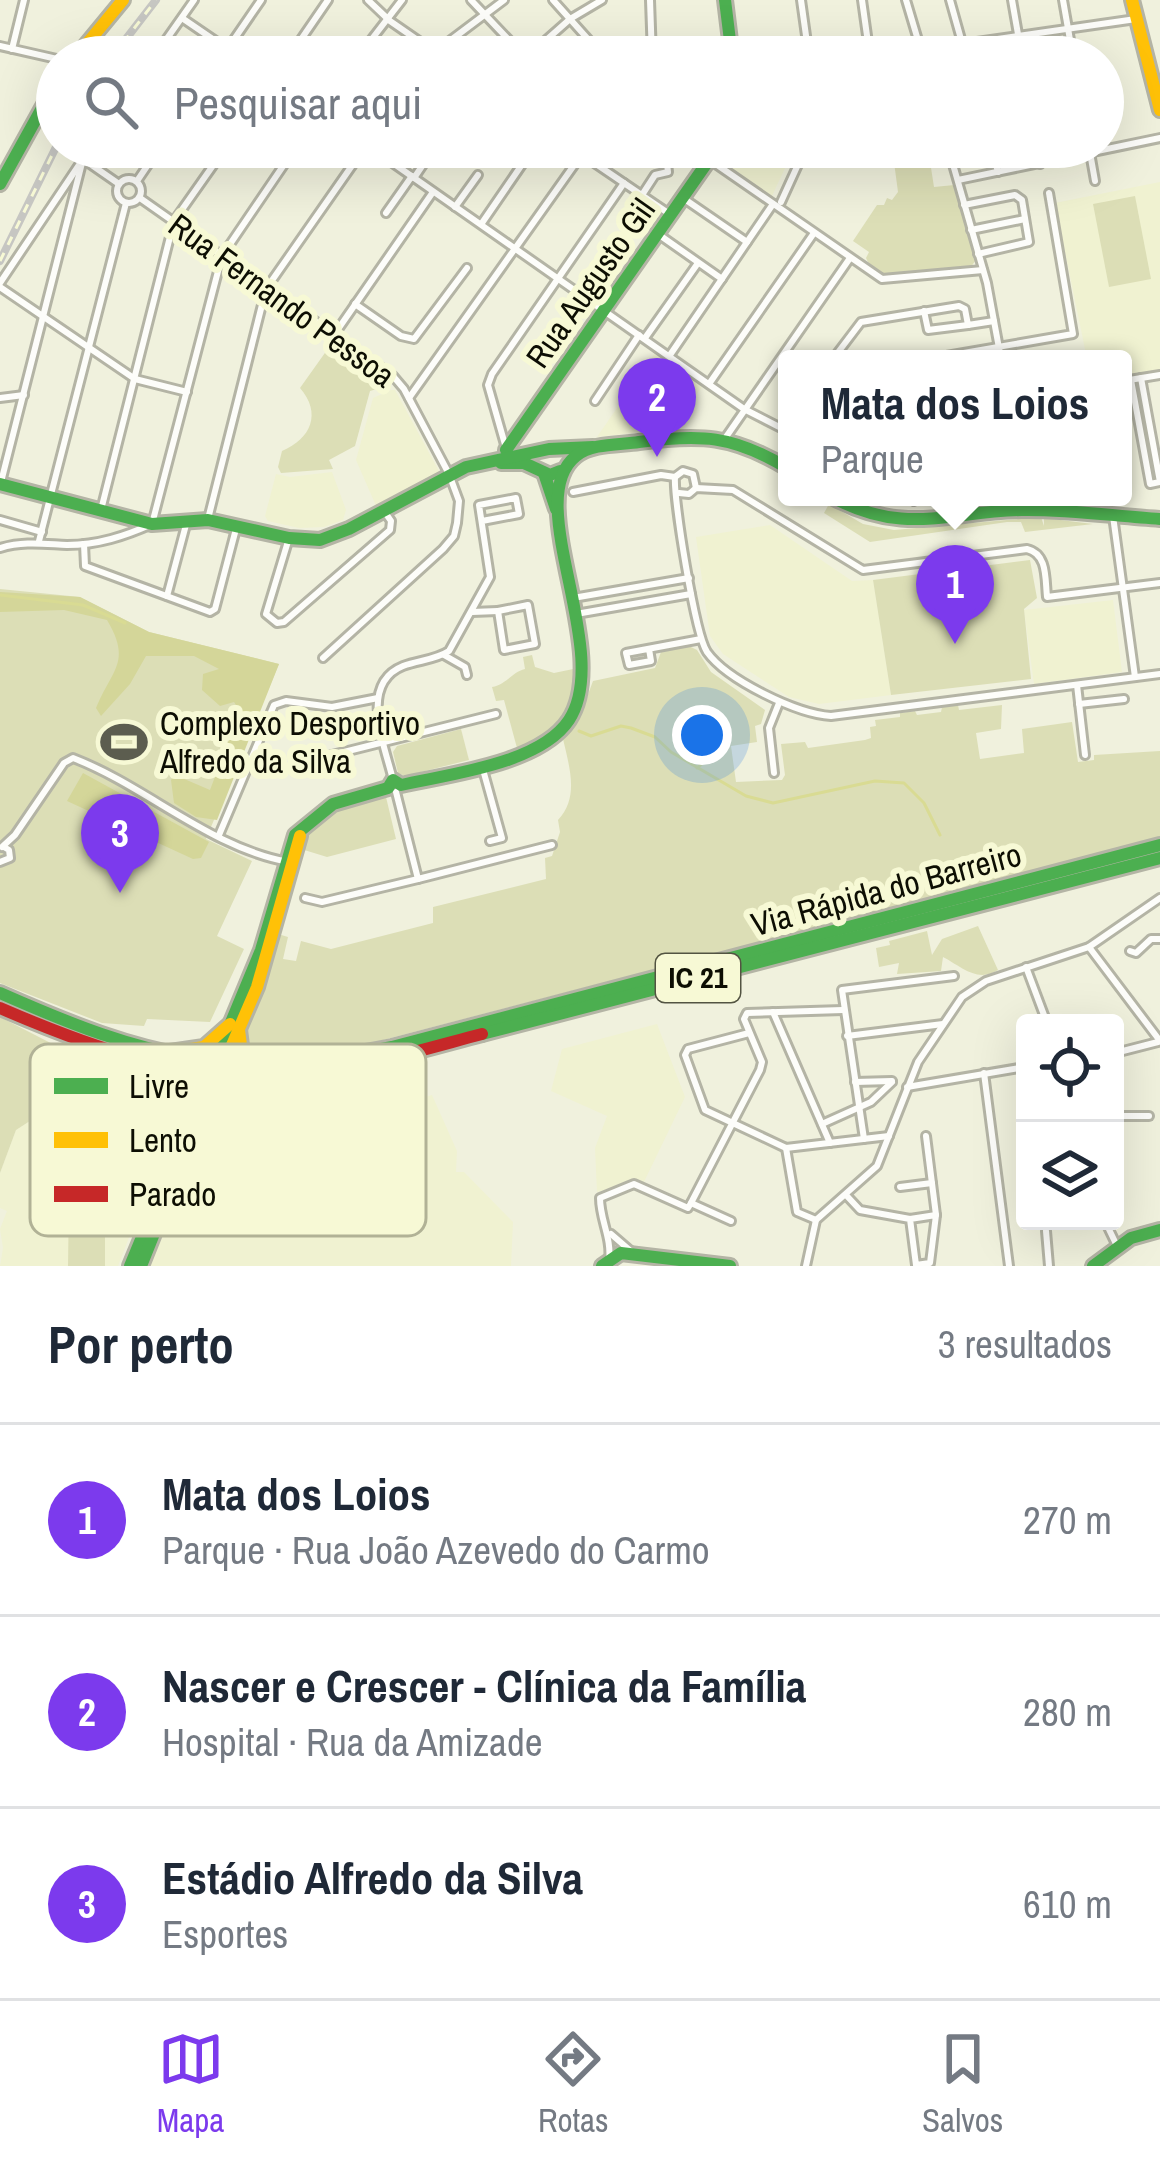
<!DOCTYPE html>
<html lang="pt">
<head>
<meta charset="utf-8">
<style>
  :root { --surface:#fff; --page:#f6f6f7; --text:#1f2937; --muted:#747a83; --line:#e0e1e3; --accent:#7c3aed }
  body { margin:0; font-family:"Archivo Narrow",sans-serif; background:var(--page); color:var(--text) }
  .controls { position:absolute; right:36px; bottom:36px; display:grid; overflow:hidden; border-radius:12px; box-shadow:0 12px 48px #0002 }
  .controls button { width:108px; height:108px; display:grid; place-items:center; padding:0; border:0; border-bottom:3px solid var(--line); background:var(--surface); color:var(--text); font:60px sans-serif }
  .you { position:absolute; left:702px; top:735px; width:42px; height:42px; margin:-30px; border:9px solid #fff; border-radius:50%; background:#1a73e8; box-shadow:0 0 0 18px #1a73e833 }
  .badge { display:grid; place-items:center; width:78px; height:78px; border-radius:50%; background:var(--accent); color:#fff; font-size:39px; font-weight:700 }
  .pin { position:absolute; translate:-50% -99px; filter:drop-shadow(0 3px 6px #0008) }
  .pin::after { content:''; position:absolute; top:63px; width:42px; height:36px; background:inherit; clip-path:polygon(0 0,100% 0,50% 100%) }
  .popup { position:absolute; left:778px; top:350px; width:354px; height:156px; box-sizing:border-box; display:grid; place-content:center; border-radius:12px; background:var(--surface); filter:drop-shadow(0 3px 9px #0005); font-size:39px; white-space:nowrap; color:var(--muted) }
  .popup b { font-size:45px; color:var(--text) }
  .popup::after { content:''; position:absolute; left:50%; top:100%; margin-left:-24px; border:24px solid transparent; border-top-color:var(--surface) }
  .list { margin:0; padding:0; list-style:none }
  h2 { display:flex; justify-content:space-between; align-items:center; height:156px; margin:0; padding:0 48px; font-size:51px }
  h2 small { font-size:39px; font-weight:400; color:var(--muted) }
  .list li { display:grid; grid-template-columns:78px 1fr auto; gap:36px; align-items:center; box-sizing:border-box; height:192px; padding:0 48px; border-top:3px solid var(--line) }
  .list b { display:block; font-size:45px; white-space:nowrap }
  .list p { margin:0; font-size:39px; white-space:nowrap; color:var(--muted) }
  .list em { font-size:39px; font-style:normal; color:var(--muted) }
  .icon { flex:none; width:66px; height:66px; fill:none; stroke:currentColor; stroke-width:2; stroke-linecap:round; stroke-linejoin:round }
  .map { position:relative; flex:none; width:1160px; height:1266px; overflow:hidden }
  .search { position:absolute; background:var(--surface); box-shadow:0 12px 48px #0002; left:36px; right:36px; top:36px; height:132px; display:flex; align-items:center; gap:30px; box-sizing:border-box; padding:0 42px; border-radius:66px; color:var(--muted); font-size:45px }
  .sheet { height:732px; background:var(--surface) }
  nav { display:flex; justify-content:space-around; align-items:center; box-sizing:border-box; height:168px; border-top:3px solid var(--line); background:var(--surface); font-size:33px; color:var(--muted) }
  nav a { display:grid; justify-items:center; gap:6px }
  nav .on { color:var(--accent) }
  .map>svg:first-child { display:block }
  .built { fill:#f0f2d1 }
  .green { fill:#dcdeb6 }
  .forest { fill:#d4d699 }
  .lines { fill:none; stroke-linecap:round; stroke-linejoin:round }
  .stream { stroke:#d9db93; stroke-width:3 }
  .street-casing { stroke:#b4b4a5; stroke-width:12 }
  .fast-casing { stroke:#b4b4a5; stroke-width:18 }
  .slow-casing { stroke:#b4b4a5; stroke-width:18 }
  .jam-casing { stroke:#b4b4a5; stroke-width:18 }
  .street { stroke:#fdfdfa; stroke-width:6 }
  .fast { stroke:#4caf50; stroke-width:12 }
  .slow { stroke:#ffc107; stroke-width:12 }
  .jam { stroke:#c62828; stroke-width:12 }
  .rail-casing { stroke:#c6c6c2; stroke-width:8 }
  .rail { stroke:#f7f9d5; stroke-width:3; stroke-dasharray:9; stroke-linecap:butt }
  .labels { text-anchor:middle; stroke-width:12; stroke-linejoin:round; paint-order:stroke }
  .shield { fill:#f7f9d5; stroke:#535442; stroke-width:3 }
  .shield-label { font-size:30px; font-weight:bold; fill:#0d0e03 }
  .street-label { font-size:33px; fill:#0d0e03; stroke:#f7f9d5 }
  .poi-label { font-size:33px; fill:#0d0e03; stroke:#f7f9d5; text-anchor:start }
  .key { fill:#f7f9d5; stroke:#b1b296; stroke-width:3 }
  .key-label { font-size:33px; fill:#0d0e03 }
</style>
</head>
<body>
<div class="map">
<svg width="1160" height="1266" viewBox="0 0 1160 1266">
  <rect width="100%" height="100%" fill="#f0f1dd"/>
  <g class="built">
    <polygon points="724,147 795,147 771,198 716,159"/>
    <polygon points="1160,182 1160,370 1123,376 1123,359 1087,359 1055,203"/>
    <polygon points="655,353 702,387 669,429 597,437"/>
    <polygon points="391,390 395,390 440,473 377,508 356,460 373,398"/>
    <polygon points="332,472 346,510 343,520 324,527 299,528 268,521 265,516 276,474 290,477"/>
    <polygon points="770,525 852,581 873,580 891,695 819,704 789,697 723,654 710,636 696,537"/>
    <polygon points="1113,600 1122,672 1034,684 1024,610"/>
    <polygon points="657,1024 685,1097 642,1186 634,1183 597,1192 595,1148 607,1116 551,1091 562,1049"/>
    <polygon points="74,1055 181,1103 118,1266 0,1266 3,1248 0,1229 7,1211 0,1208 0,1173 16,1130 53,1106"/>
    <polygon points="432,1095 457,1151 456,1172 464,1172 513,1222 511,1266 147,1266 213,1115 360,1116"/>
  </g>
  <g class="green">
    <path d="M892,147H923L924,156L929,155L934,187L954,185L976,260L970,268C941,272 881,292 866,258L869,252L853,241L877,205H884L887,198L892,200L898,192Z"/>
    <polygon points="1135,196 1151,279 1109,287 1093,204"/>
    <path d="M332,343L348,354L350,364L376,383L388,382L390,385L370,391L355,446L329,460L333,469L281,473L278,467L282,451C311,439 322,413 300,388Z"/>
    <polygon points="829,504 863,524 894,530 1041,517 1044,526 1044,518 1093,524 1025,532 1021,522 1007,522 870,542 824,513"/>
    <polygon points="1030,560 1037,598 1024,609 1031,679 891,695 873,580"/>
    <polygon points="0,589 80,597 149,632 279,664 206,839 252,861 217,936 244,949 210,1022 147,1019 144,1026 102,1023 0,983"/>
    <path d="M689,646L697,650L711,672L765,710L761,724L755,726L757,742L731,746L736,782L782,780L785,775L781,744L805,742L808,748L865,740L871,738L870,727L876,726L875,720L900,717V713L915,711L917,715L941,712L942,707L958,705L959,710L1002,705L1001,729L976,733L980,759L1024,753L1022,729L1072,722L1078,762L1094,760V755L1160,751V838L360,1046L302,1054L248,1052L242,1041L278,934L288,937L283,959L296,961L301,941L331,949L433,923V907L546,879L545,858L552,856L560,832L558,820C579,798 570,769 563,739L580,716L593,681L655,668L661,652Z"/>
    <path d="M532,655L535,667L554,673L578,668C576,707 554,736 517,748L504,700L496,701L492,687C507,684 512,672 525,669L523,657Z"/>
    <polygon points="461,729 469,760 405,776 398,773 393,752 397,746"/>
    <path d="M386,797L396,839L327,857L301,849C317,811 349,806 386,797Z"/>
    <path d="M978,926L998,970C977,983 962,967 943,957L941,971L897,974L899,963L879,967L876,948L890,945L889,941L927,931L932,955L942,939Z"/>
    <polygon points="0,1017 74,1055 53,1106 16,1130 0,1173"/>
    <polygon points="138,1092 171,1106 143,1175 110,1162"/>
    <polygon points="69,1197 105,1197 105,1266 68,1266"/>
  </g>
  <g class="forest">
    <path d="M0,592L80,597L149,632L279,664L217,820L196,817L174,803L171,780L175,775L210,790L240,711L234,702L220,706L202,690L203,674L219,669L194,656H146L130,684L101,716L96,708C112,669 132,662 107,620L64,610L0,612Z"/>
    <polygon points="83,773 209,842 201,858 193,859 67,801"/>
  </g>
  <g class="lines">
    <g class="stream">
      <polyline points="0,595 83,605 125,623"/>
      <polyline points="579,731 591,736 621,726 631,728 655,737 671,752 746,796 773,803 875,781 904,783 924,803 940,835"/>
      <polyline points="697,768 713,754"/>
    </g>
    <defs>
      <g id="street">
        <polyline points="368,0 390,21 442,57"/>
        <polyline points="471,0 525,57"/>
        <polyline points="553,0 604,57"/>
        <polyline points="650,0 652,57"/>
        <polyline points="801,0 809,57"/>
        <polyline points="862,0 870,57"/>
        <polyline points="906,0 923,57"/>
        <polyline points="950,0 966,57"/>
        <polyline points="1012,0 1022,57"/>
        <polyline points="1063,0 1073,57"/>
        <polyline points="182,18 239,57"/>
        <polyline points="0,46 57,59"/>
        <polyline points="12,49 24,0"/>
        <polyline points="435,52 504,0"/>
        <polyline points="154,57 194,0"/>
        <polyline points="222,57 261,0"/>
        <polyline points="289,57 328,0"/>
        <polyline points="358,57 402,0"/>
        <polyline points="527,57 570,19 602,0"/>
        <polyline points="872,57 1136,19"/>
        <polyline points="370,147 744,409 787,431"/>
        <polyline points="571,147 671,215"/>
        <polyline points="948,147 987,283 1001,359"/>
        <polyline points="991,147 998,172"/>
        <polyline points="1037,147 1040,164"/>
        <polyline points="1089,147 1095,181"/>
        <polyline points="496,149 497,147"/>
        <polyline points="83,159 119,184"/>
        <polyline points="710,160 882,279 983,270"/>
        <polyline points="414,178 435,147"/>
        <circle cx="129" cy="191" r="12"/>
        <polyline points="958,180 1160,138"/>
        <polyline points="137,181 160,147"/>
        <polyline points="642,195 655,175 668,172 665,147"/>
        <polyline points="140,198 393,376 404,389 449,474 459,501 457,523 454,536 443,549 323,658"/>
        <polyline points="683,198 747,242"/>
        <polyline points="781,202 806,147"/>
        <polyline points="964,205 1015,195 1022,200 1029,242 978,254"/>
        <polyline points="455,207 478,175"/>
        <polyline points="386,213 412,176"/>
        <polyline points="482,223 534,147"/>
        <polyline points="971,230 1025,219"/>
        <polyline points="658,234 722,279"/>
        <polyline points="0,283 91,147"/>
        <polyline points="0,287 135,379 187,392"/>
        <polyline points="355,304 401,336 414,339 467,268"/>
        <polyline points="924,311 928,330 968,325"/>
        <polyline points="334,335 433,192"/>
        <polyline points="645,338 698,263"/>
        <polyline points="670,355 773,204"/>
        <polyline points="833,359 861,322 959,306 965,309 968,325 994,321"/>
        <polyline points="929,359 1073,334 1049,193"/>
        <polyline points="1131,380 1150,484 1160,482 1141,378"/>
        <polyline points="1123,381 1160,375"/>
        <polyline points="709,384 814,233"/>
        <polyline points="0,398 24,395"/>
        <polyline points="409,398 582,154"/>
        <polyline points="595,401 639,335"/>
        <polyline points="726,437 850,258"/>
        <polyline points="506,448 488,385 492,374 624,183"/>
        <polyline points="0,486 83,159"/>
        <path d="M696,488L693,474L683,471L675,477C673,497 695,634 707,652C727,680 797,714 831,716L1160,674"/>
        <polyline points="573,492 661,475 675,477"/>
        <path d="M679,493L689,494L696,488L733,490L863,570L1027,549C1048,554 1045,579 1047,597L1160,583"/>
        <polyline points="913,497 914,501"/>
        <polyline points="1093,498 1093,497"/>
        <polyline points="101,510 174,221 226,147"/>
        <polyline points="1113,516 1135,677"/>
        <polyline points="208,519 266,289 365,147"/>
        <polyline points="0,520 42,532"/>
        <polyline points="289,538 266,614 277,623 284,622 390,530 391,521 384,511"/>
        <polyline points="39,541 126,203"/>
        <polyline points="84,544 85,566 210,612 215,609 237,525"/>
        <path d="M0,548C24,541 43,544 67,545C98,545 125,536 152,524L222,256L296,147"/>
        <polyline points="167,596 187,521"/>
        <polyline points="573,598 689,578"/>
        <polygon points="528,605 535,644 504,650 498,611"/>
        <polyline points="472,612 498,611"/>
        <polyline points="576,614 691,594"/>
        <polyline points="649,649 651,661 629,665 626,653 701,639"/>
        <polyline points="444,655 465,667 467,675"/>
        <polyline points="1077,685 1085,755"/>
        <polyline points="1079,704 1124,699"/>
        <polyline points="328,756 496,714"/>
        <polyline points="482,766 502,838 490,841"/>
        <polyline points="774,773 769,728 779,703"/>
        <path d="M393,780C385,746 358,684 403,666C419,660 435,660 449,651L490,577L479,505L516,498L519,514L482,521"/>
        <polyline points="396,792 418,879 552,845"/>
        <polyline points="219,835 274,705 286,701 332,707 378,698"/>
        <path d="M2,847L15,835L64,763L73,758C146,786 210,848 289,862"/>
        <polyline points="0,862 10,858 9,850 4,847"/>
        <polyline points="305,898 322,902 418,879"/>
        <polyline points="1089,947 1160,1041"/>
        <polyline points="1130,951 1136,953 1151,939 1160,939"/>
        <polyline points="1026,967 1047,1023"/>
        <polyline points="773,1012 830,1143"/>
        <polyline points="749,1033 688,1049 685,1055 705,1110 786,1148 889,1136"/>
        <polyline points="847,1036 943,1024"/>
        <polyline points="1115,1053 1158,1042"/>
        <polyline points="984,1073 1009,1266"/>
        <polyline points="855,1082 892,1081"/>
        <polyline points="907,1087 1025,1067"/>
        <polyline points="1115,1116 1149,1116"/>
        <polyline points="822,1124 871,1102 892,1082"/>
        <polyline points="926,1136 936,1215"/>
        <polyline points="864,1139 842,990 954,976"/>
        <polyline points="786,1148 797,1212 816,1220"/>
        <polyline points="900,1187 932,1183"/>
        <polyline points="846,1195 860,1210 910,1219 916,1265 930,1263 936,1215 910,1219"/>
        <polyline points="691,1203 731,1221"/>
        <polyline points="1105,1221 1117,1246"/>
        <polyline points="1046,1231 1049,1266"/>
        <polyline points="611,1234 633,1253"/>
        <path d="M609,1261C612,1238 600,1220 600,1198L634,1184L688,1208L691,1203L760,1070L762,1062L744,1019L747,1013L843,1010"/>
        <polyline points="806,1266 816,1220 877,1166 918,1062 962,997 986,981 1089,947 1160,898"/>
      </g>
      <g id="fast">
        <polyline points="725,0 732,57"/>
        <polyline points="0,184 57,81"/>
        <polyline points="506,450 718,147"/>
        <polyline points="501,463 524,463 550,475 560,471"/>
        <polyline points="544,473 556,509"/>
        <polyline points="0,484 152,524 208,520 289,538 320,540 349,529 466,467 549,449 593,447"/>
        <path d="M832,497C904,536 946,512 1021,510C1068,509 1114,516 1160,519"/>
        <path d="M0,993C149,1059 229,1080 392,1047L1160,845"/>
        <polyline points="482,1034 1160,858"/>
        <polyline points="167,1075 193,1086 193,1109"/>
        <path d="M130,1266L261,950L295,835L333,804L388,788L393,780L401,785C449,774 540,764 569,720C614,651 520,500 576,456C592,443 620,445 639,442C700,434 733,435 787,468"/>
        <polyline points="141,1266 198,1124"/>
        <polyline points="602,1266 621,1253 730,1266"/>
        <polyline points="1093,1266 1131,1238 1160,1230"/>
      </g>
      <g id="slow">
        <polyline points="1132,0 1160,110"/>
        <polyline points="76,57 123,0"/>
        <polyline points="239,1030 242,1053 271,1060"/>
        <polyline points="170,1052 204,1047 230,1024"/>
        <polyline points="204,1110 257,987 300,836"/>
        <polyline points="197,1126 222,1094 255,1083"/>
      </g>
      <path id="jam" d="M0,1008C99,1051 201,1087 311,1073C369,1066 425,1049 482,1034"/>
    </defs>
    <use href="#street" class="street-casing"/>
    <use href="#fast" class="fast-casing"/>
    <use href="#slow" class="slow-casing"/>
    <use href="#jam" class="jam-casing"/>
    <use href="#street" class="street"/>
    <use href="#fast" class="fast"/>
    <use href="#slow" class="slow"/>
    <use href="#jam" class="jam"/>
    <defs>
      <g id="rail">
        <polyline points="112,57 156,0"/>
        <polyline points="0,261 57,145"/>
      </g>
    </defs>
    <use href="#rail" class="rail-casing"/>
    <use href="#rail" class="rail"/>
  </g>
  <defs>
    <symbol id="stadium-bare" viewBox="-9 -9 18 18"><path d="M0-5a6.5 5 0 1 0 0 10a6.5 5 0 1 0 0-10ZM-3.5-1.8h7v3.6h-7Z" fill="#5c5d4f" stroke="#f7f9d5" stroke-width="2.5" paint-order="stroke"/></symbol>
  </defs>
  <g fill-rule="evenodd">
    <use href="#stadium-bare" x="91" y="709" width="66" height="66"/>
  </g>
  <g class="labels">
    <rect class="shield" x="656" y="954" width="84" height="48" rx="9"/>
    <g class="shield-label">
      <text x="698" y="988">IC 21</text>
    </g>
    <g class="street-label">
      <text transform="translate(590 283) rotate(-55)" y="12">Rua Augusto Gil</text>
      <text transform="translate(282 300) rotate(36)" y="12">Rua Fernando Pessoa</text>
      <text transform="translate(886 889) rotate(-15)" y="12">Via Rápida do Barreiro</text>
    </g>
    <g class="poi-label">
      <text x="160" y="735">Complexo Desportivo<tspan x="160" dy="38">Alfredo da Silva</tspan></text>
    </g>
  </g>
  <rect x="30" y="1044" width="396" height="192" rx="18" class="key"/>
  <rect x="54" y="1078" width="54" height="16" fill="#4caf50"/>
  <rect x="54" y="1132" width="54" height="16" fill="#ffc107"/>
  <rect x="54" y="1186" width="54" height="16" fill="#c62828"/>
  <g class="key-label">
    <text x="129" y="1098">Livre</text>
    <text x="129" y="1152">Lento</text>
    <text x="129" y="1206">Parado</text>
  </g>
</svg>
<div class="controls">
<button><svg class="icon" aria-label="locate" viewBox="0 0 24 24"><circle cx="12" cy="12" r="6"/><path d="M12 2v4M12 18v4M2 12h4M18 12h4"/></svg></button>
<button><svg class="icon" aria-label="layers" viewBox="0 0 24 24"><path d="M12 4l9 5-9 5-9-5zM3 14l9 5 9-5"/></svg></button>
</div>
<div class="you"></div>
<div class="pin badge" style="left:955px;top:644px">1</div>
<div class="popup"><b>Mata dos Loios</b>Parque</div>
<div class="pin badge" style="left:657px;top:457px">2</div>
<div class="pin badge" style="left:120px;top:893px">3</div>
<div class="search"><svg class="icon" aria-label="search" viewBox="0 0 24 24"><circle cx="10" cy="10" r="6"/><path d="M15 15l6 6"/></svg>Pesquisar aqui</div>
</div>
<section class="sheet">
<h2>Por perto<small>3 resultados</small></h2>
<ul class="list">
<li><span class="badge">1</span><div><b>Mata dos Loios</b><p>Parque · Rua João Azevedo do Carmo</p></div><em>270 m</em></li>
<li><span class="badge">2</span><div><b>Nascer e Crescer - Clínica da Família</b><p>Hospital · Rua da Amizade</p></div><em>280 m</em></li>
<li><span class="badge">3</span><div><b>Estádio Alfredo da Silva</b><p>Esportes</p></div><em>610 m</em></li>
</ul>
</section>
<nav>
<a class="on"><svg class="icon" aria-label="map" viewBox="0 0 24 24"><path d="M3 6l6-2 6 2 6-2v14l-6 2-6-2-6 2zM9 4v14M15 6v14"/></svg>Mapa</a>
<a><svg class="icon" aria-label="directions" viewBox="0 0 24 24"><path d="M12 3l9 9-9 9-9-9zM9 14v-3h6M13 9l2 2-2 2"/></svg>Rotas</a>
<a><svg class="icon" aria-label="saved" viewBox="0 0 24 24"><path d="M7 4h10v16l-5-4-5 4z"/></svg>Salvos</a>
</nav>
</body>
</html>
